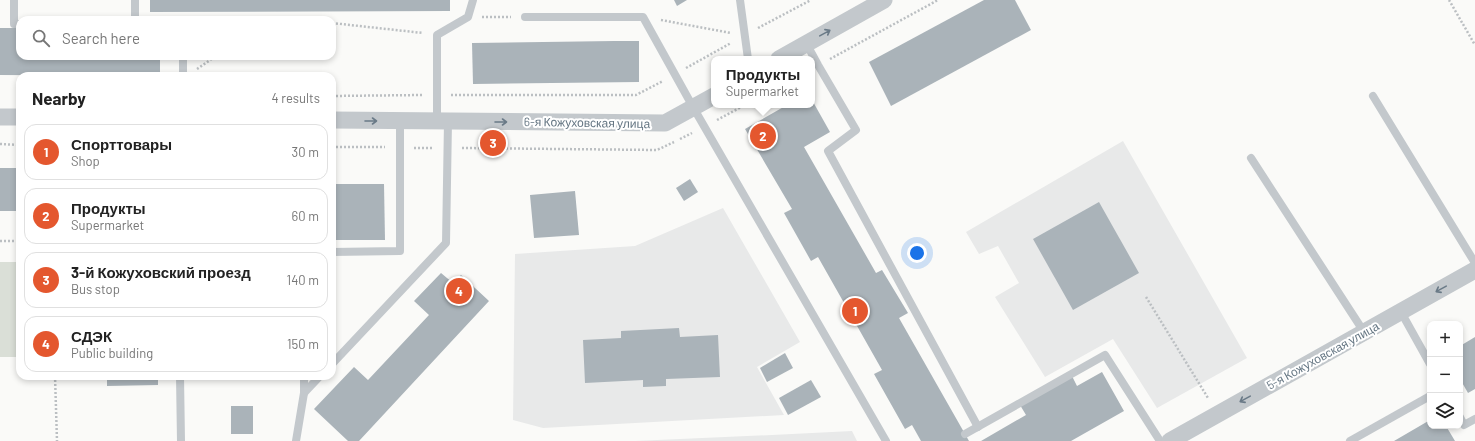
<!DOCTYPE html>
<html lang="en">
<head>
<meta charset="utf-8">
<style>
  :root { --surface:#fff; --page:#f6f6f6; --text:#222; --muted:#767676; --line:#e0e0e0; --accent:#e4572e }
  body { margin:0; font-family:Barlow,sans-serif; background:var(--page); color:var(--text) }
  .controls { position:absolute; right:12px; bottom:12px; display:grid; overflow:hidden; border-radius:8px; box-shadow:0 2px 6px #0003 }
  .controls button { width:36px; height:36px; display:grid; place-items:center; padding:0; border:0; border-bottom:1px solid var(--line); background:var(--surface); color:var(--text); font:20px sans-serif }
  .you { position:absolute; left:917px; top:253px; width:14px; height:14px; margin:-10px; border:3px solid #fff; border-radius:50%; background:#1a73e8; box-shadow:0 0 0 6px #1a73e833 }
  .badge { display:grid; place-items:center; width:26px; height:26px; border-radius:50%; background:var(--accent); color:#fff; font-size:13px; font-weight:700 }
  .pin { position:absolute; translate:-50% -50%; border:2px solid #fff; box-shadow:0 1px 4px #0006 }
  .popup { position:absolute; left:711px; top:56px; width:104px; height:52px; box-sizing:border-box; display:grid; place-content:center; border-radius:8px; background:var(--surface); filter:drop-shadow(0 1px 3px #0005); font-size:13px; white-space:nowrap; color:var(--muted) }
  .popup b { font-size:15px; color:var(--text) }
  .popup::after { content:''; position:absolute; left:50%; top:100%; margin-left:-8px; border:8px solid transparent; border-top-color:var(--surface) }
  .list { margin:0; padding:0; list-style:none }
  h2 { display:flex; justify-content:space-between; align-items:center; height:52px; margin:0; padding:0 16px; font-size:17px }
  h2 small { font-size:13px; font-weight:400; color:var(--muted) }
  .list li { display:grid; grid-template-columns:26px 1fr auto; gap:12px; align-items:center; box-sizing:border-box; height:56px; margin:0 8px 8px; padding:0 8px; border:1px solid var(--line); border-radius:12px }
  .list b { display:block; font-size:15px; white-space:nowrap }
  .list p { margin:0; font-size:13px; white-space:nowrap; color:var(--muted) }
  .list em { font-size:13px; font-style:normal; color:var(--muted) }
  .icon { flex:none; width:22px; height:22px; fill:none; stroke:currentColor; stroke-width:2; stroke-linecap:round; stroke-linejoin:round }
  .map { position:relative; flex:none; width:1475px; height:441px; overflow:hidden }
  .search { position:absolute; background:var(--surface); box-shadow:0 2px 6px #0003; left:16px; top:16px; width:320px; height:44px; display:flex; align-items:center; gap:10px; box-sizing:border-box; padding:0 14px; border-radius:12px; color:var(--muted); font-size:15px }
  .panel { position:absolute; background:var(--surface); box-shadow:0 2px 6px #0003; left:16px; top:72px; width:320px; height:308px; border-radius:12px }
  .map>svg:first-child { display:block }
  .built { fill:#e8e9e9 }
  .green { fill:#dadfd7 }
  .building { fill:#aab3b9 }
  .lines { fill:none; stroke-linecap:round; stroke-linejoin:round }
  .path { stroke:#bbbfc2; stroke-width:2.5; stroke-dasharray:2 2; stroke-linecap:butt }
  .service { stroke:#c3c8cc; stroke-width:8 }
  .minor { stroke:#c3c8cc; stroke-width:17 }
  .oneway { stroke:#6a7a87 }
  .labels { text-anchor:middle; stroke-width:4; stroke-linejoin:round; paint-order:stroke }
  .street-label { font-size:12px; fill:#657683; stroke:#fff }
</style>
</head>
<body>
<div class="map">
<svg width="1475" height="441" viewBox="0 0 1475 441">
  <rect width="100%" height="100%" fill="#fafaf8"/>
  <g class="built">
    <polygon points="1123,141 1247,358 1157,408 1113,339 1045,377 995,297 1019,283 998,246 979,254 966,232"/>
    <polygon points="723,208 800,342 757,367 784,415 543,428 513,420 515,254 635,246"/>
    <polygon points="852,431 857,441 635,441 772,435"/>
  </g>
  <rect class="green" x="0" y="262" width="20" height="95"/>
  <g class="building">
    <polygon points="150,0 450,0 450,11 150,12"/>
    <polygon points="674,0 687,0 677,6"/>
    <polygon points="984,0 1015,0 1031,30 891,106 869,62"/>
    <polygon points="0,28 20,28 20,56 160,56 160,76 0,75"/>
    <polygon points="614,41 639,41 639,82 473,84 472,43"/>
    <polygon points="812,100 830,132 804,147 876,273 882,270 908,313 899,318 969,441 921,441 912,425 905,429 874,374 882,370 818,257 811,261 784,213 792,209 745,129 787,105 812,105"/>
    <rect x="0" y="168" width="20" height="43"/>
    <polygon points="690,179 698,192 684,201 676,188"/>
    <polygon points="332,184 384,184 385,240 332,240"/>
    <polygon points="575,191 579,235 534,238 530,195"/>
    <polygon points="1099,202 1139,273 1073,310 1033,239"/>
    <polygon points="441,273 453,283 461,275 489,301 359,441 348,441 314,409 354,367 368,380 429,315 414,301"/>
    <polygon points="679,328 680,337 718,335 720,377 666,379 666,386 643,387 643,380 585,383 583,340 621,338 621,331"/>
    <polygon points="1475,337 1475,389 1468,393 1460,379 1460,346"/>
    <polygon points="785,353 793,368 767,382 760,368"/>
    <polygon points="1102,372 1124,411 1071,441 981,441 1026,415 1020,405 1072,376 1077,386"/>
    <polygon points="107,376 158,376 158,385 107,386"/>
    <polygon points="811,380 821,397 788,415 779,398"/>
    <rect x="231" y="406" width="22" height="28"/>
    <polygon points="1430,420 1430,426 1446,426 1455,441 1394,441"/>
  </g>
  <g class="lines">
    <g class="path">
      <polyline points="1449,0 1475,45"/>
      <polyline points="482,17 511,17"/>
      <polyline points="661,20 731,33"/>
      <polyline points="332,23 423,33"/>
      <polyline points="758,28 811,0"/>
      <polyline points="830,59 938,0"/>
      <polyline points="686,68 731,43"/>
      <polyline points="197,69 216,56"/>
      <polyline points="451,95 636,95 663,81"/>
      <polyline points="332,96 422,95"/>
      <polyline points="717,120 745,105"/>
      <polyline points="680,139 692,133"/>
      <polyline points="0,144 20,145"/>
      <polyline points="332,147 385,147"/>
      <polyline points="414,148 433,148"/>
      <polyline points="462,148 657,150 674,142"/>
      <polyline points="0,241 20,241"/>
      <polyline points="1146,297 1208,398"/>
      <polyline points="55,376 57,441"/>
    </g>
    <g class="service">
      <polyline points="14,0 14,24 20,24"/>
      <polyline points="740,0 748,59"/>
      <polyline points="525,17 643,17 693,107 886,441"/>
      <polyline points="135,20 135,0"/>
      <polyline points="806,43 818,65 856,130 828,151 978,427"/>
      <polyline points="183,76 183,56"/>
      <polyline points="1373,96 1475,263"/>
      <polyline points="437,121 437,35 468,17 473,0"/>
      <polyline points="1251,158 1364,332"/>
      <polyline points="332,252 400,251 400,121"/>
      <polyline points="1401,312 1430,364"/>
      <polyline points="332,364 446,243 448,121"/>
      <polyline points="180,376 181,441"/>
      <polyline points="304,376 304,393"/>
      <polyline points="1460,417 1464,425 1475,419"/>
      <polyline points="965,434 1105,355 1160,441"/>
      <polyline points="296,441 304,393 320,376"/>
      <polyline points="1350,441 1430,396"/>
    </g>
    <g class="minor">
      <polyline points="779,59 884,0"/>
      <polyline points="0,117 20,117"/>
      <polyline points="332,120 665,123 714,96"/>
      <polyline points="1170,441 1475,270"/>
    </g>
  </g>
  <defs><path id="oneway-shaft" d="M-6 0H5M1.5-3L5.5 0L1.5 3" fill="none" stroke-width="1.6" stroke-linecap="round" stroke-linejoin="round"/></defs>
  <g class="oneway">
    <use href="#oneway-shaft" transform="translate(825 33) rotate(-29)"/>
    <use href="#oneway-shaft" transform="translate(371 121)"/>
    <use href="#oneway-shaft" transform="translate(501 122)"/>
    <use href="#oneway-shaft" transform="translate(1441 289) rotate(151)"/>
    <use href="#oneway-shaft" transform="translate(1245 399) rotate(151)"/>
  </g>
  <g class="labels">
    <g class="street-label">
      <text transform="translate(587 123) rotate(1)" y="4">6-я Кожуховская улица</text>
      <text transform="translate(1323 356) rotate(-29)" y="4">5-я Кожуховская улица</text>
    </g>
  </g>
</svg>
<div class="controls">
<button>+</button>
<button>−</button>
<button><svg class="icon" aria-label="layers" viewBox="0 0 24 24"><path d="M12 4l9 5-9 5-9-5zM3 14l9 5 9-5"/></svg></button>
</div>
<div class="you"></div>
<div class="pin badge" style="left:855px;top:311px">1</div>
<div class="pin badge" style="left:763px;top:136px">2</div>
<div class="popup"><b>Продукты</b>Supermarket</div>
<div class="pin badge" style="left:493px;top:143px">3</div>
<div class="pin badge" style="left:459px;top:291px">4</div>
<div class="search"><svg class="icon" aria-label="search" viewBox="0 0 24 24"><circle cx="10" cy="10" r="6"/><path d="M15 15l6 6"/></svg>Search here</div>
<section class="panel">
<h2>Nearby<small>4 results</small></h2>
<ul class="list">
<li><span class="badge">1</span><div><b>Спорттовары</b><p>Shop</p></div><em>30 m</em></li>
<li><span class="badge">2</span><div><b>Продукты</b><p>Supermarket</p></div><em>60 m</em></li>
<li><span class="badge">3</span><div><b>3-й Кожуховский проезд</b><p>Bus stop</p></div><em>140 m</em></li>
<li><span class="badge">4</span><div><b>СДЭК</b><p>Public building</p></div><em>150 m</em></li>
</ul>
</section>
</div>
</body>
</html>
